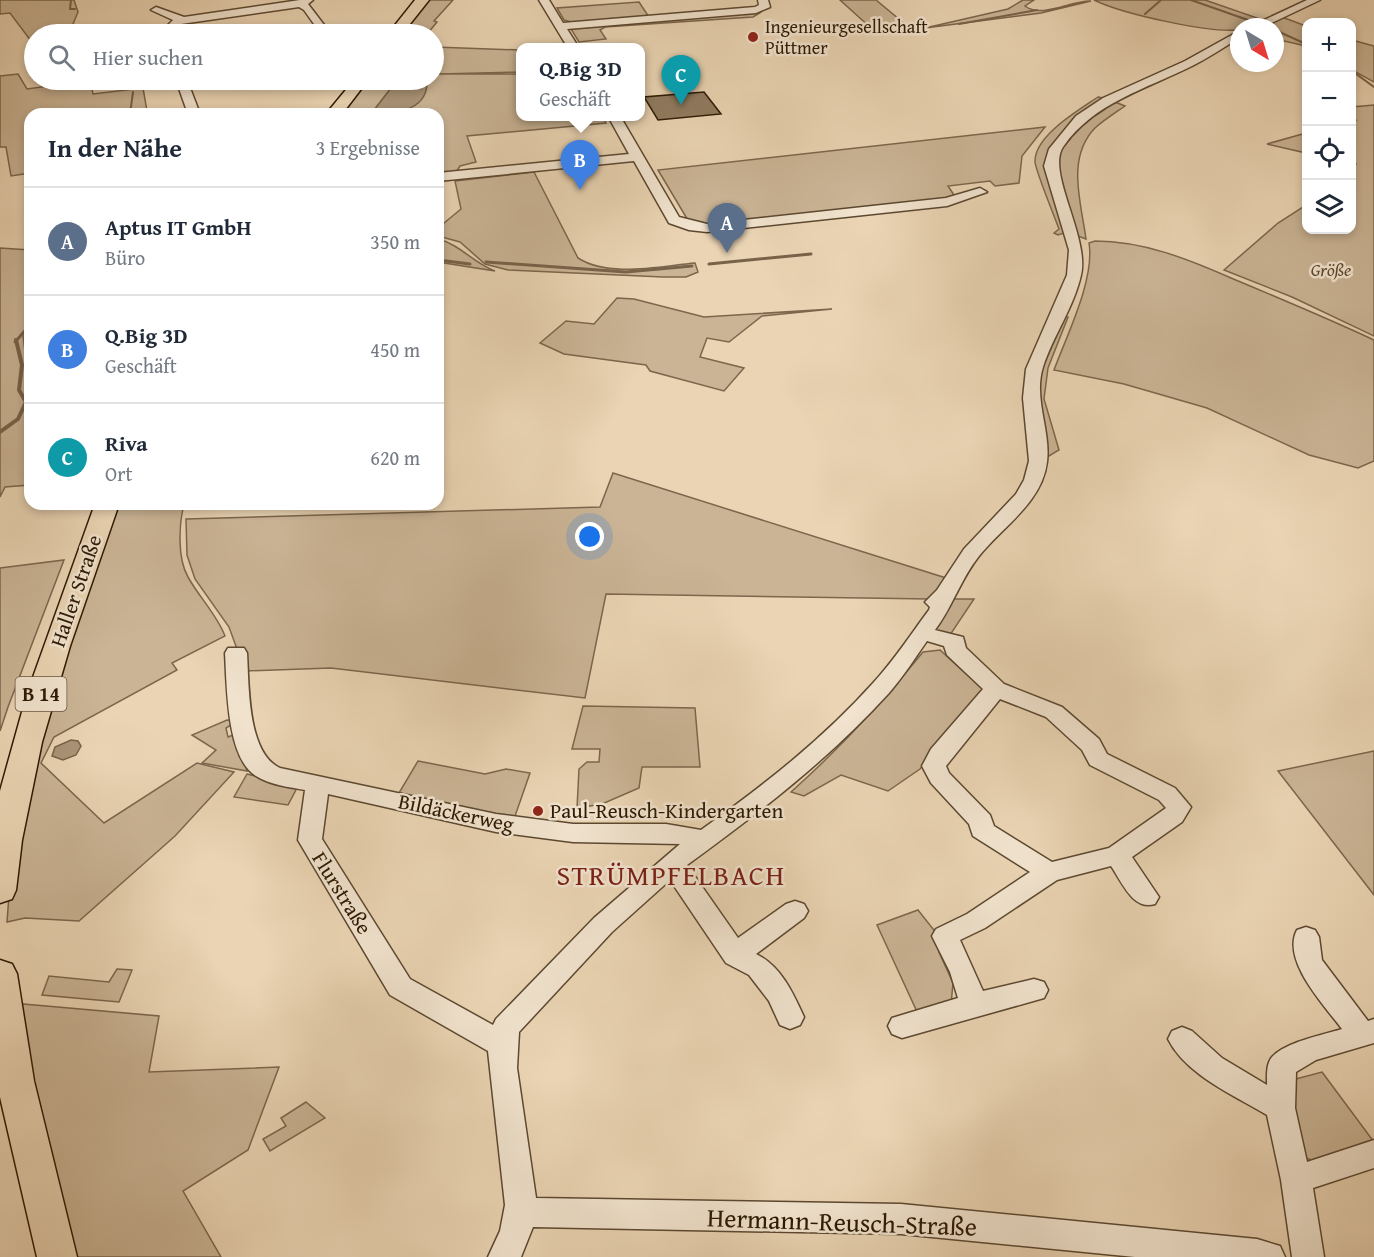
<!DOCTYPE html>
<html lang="de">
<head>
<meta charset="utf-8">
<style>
  :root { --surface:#fff; --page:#f2f2f3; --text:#1f2937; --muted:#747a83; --line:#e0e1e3; --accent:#8f2418 }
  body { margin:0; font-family:"Gentium Book Plus",serif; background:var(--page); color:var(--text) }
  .controls { position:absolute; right:18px; top:18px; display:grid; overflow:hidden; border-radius:12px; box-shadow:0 3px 9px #0003 }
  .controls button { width:54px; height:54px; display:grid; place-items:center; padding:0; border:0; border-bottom:2px solid var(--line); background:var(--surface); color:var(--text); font:30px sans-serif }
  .compass { position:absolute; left:1230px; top:18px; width:54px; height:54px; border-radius:50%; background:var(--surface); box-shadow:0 3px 9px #0003; rotate:142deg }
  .you { position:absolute; left:590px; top:537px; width:21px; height:21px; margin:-15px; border:4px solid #fff; border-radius:50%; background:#1a73e8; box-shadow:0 0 0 9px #1a73e833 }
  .badge { display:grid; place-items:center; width:39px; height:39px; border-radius:50%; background:var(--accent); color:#fff; font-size:20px; font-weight:700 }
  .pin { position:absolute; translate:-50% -50px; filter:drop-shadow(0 2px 3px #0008) }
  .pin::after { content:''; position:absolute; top:32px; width:21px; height:18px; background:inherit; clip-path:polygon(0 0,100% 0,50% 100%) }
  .popup { position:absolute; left:516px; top:43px; width:129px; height:78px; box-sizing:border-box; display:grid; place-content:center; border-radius:12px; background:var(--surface); filter:drop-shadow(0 2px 4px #0005); font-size:20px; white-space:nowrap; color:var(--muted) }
  .popup b { font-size:22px; color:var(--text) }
  .popup::after { content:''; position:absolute; left:50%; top:100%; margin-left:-12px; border:12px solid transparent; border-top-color:var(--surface) }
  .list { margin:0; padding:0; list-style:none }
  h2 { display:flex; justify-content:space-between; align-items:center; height:78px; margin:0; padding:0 24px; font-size:26px }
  h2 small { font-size:20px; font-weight:400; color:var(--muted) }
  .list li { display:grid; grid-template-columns:39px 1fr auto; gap:18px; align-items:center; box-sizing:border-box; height:108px; padding:0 24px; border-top:2px solid var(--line) }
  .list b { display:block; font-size:22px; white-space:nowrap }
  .list p { margin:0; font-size:20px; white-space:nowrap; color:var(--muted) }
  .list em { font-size:20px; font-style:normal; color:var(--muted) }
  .icon { flex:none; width:33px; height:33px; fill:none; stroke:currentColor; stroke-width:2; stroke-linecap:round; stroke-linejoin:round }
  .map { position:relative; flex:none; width:1374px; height:1257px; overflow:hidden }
  .search { position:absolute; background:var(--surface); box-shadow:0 3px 9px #0003; left:24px; top:24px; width:420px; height:66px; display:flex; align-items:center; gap:15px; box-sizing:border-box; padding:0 21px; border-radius:33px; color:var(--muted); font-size:22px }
  .panel { position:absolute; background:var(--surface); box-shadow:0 3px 9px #0003; left:24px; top:108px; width:420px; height:402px; border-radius:18px }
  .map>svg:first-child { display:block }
  .green { fill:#cab495; stroke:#7c664c; stroke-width:1.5 }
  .water { fill:#aa9478; stroke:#78634a; stroke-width:1.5 }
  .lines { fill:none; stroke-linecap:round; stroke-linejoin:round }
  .stream-far2 { stroke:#78634a; stroke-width:2 }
  .stream-far1 { stroke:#78634a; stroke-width:3 }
  .stream { stroke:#78634a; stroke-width:4 }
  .building { fill:#8f7a5f; stroke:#2d1904; stroke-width:1.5 }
  .minor-casing { stroke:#5c4830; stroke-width:3 }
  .major-casing { stroke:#2d1904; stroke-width:3 }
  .minor { fill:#f1e3ce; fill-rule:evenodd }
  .major { fill:#ead4b3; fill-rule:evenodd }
  .poi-dot { fill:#8f2418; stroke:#f1e3ce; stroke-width:2 }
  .labels { text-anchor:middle; stroke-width:5; stroke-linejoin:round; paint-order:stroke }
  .far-poi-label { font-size:18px; fill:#2d1904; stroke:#f1e3ce; text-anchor:start }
  .far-park-label { font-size:18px; font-style:italic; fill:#5c4830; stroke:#f1e3ce }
  .shield { fill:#f1e3ce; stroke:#685641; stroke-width:1.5 }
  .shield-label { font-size:20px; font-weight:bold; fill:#2d1904 }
  .street-label { font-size:21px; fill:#2d1904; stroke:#f1e3ce }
  .poi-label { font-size:21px; fill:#2d1904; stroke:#f1e3ce; text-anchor:start }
  .near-street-label { font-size:26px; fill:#2d1904; stroke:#f1e3ce }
  .near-quarter-label { font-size:28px; letter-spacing:1.5px; fill:#7a1f14; stroke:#f1e3ce }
</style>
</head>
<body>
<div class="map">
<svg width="1374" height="1257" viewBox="0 0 1374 1257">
  <rect width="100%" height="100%" fill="#ead4b3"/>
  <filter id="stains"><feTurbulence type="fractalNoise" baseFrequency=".00333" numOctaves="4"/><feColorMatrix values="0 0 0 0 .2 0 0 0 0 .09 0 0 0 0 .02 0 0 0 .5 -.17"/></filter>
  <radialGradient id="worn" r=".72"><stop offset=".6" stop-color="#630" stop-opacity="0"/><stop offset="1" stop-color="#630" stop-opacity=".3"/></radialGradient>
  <g class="green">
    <polygon points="0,0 74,0 78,12 73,24 76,34 34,34 34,45 10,13 0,14"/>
    <polygon points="427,0 453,0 434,21 437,22 427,34 401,34"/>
    <polygon points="840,0 876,0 906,25 871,28"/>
    <path d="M1023,0H1034L1025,6C1042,19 1072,0 1091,1L1041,13L925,28L1008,9Z"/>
    <path d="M1094,0H1205L1263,20L1248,27H1239V30C1208,33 1123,14 1094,0Z"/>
    <polygon points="639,2 649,17 575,23 564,20 557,8"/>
    <polygon points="761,12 753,17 605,27 600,30 606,39 579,42 571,29"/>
    <polygon points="1282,17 1306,26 1306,46 1275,39 1275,27 1258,27"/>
    <polygon points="1352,40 1374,46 1374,82 1352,70"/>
    <polygon points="434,47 520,50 520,72 438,74 520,74 520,116 603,117 606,123 467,136 476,162 460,166 455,174 438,175 438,114 390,114 418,103 423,83 406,80 395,83 371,114 342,114 367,80 434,80"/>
    <polygon points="18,74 27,89 57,85 55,80 90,80 93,94 143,88 147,111 135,114 30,114 30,173 11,176 6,147 0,147 0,76"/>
    <path d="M1098,97L1107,99L1055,144L1067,232L1058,235L1054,233L1059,229C1054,215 1036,172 1035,162C1034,136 1079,110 1098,97Z"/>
    <path d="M1115,102L1125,106C1115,113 1104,120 1095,128C1066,158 1081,202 1086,239L1078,236C1072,217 1056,179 1056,159C1055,136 1097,112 1115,102Z"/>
    <polygon points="1374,105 1374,336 1292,297 1224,270 1278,223 1306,205 1306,230 1352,230 1352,168 1356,164 1352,163 1352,121 1356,120 1352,116 1352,107"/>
    <polygon points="1045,127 1022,156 1019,183 995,186 990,181 948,186 954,195 944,199 701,225 689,222 658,170"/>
    <polygon points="1306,133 1306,153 1267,144"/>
    <path d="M534,172L578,258C609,278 660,266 695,263L698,272L686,277H663L508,270L485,264L460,242L438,236V228L461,209L455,181Z"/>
    <path d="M438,239C461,245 473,263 495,271L438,262Z"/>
    <path d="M1095,241C1143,241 1188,259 1231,278C1279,298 1327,318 1374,340V461L1358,468L1309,455L1207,408L1124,384L1054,370C1067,335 1095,279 1089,243Z"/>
    <polygon points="0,248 30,250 30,330 23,335 30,395 30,485 5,487 0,497"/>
    <polygon points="617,298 634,299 704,317 832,309 762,316 729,342 707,338 700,357 744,368 724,391 650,371 646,365 564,354 540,343 566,321 594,324"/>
    <polygon points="1060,316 1068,317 1048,368 1044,399 1059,450 1044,459 1034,393"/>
    <polygon points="613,473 946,578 930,599 606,594 585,698 331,668 245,671 229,627 195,579 187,555 186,519 600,507"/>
    <path d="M117,504H184C179,524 177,558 188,577C199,597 217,615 225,636L172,663L177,670L54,737L41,763L104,823L197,763L234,772L175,836L79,921L25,918L7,922L14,828L25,773Z"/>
    <polygon points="64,560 8,707 0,731 0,568"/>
    <polygon points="952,599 974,599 950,635 936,632 936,624"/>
    <path d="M940,650L986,692L920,769L888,791L841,775L804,796L791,792C839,749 882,703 923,652Z"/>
    <polygon points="583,706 695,708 700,767 642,767 639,788 602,804 577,808 579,769 587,762 599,762 600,749 572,749"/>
    <polygon points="227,720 237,721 226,728 228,737 236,734 247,771 202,763 216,750 192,735"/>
    <polygon points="1374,751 1374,895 1278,771"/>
    <polygon points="418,761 485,774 506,769 530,773 514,819 396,798"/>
    <polygon points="247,774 298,786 288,805 234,797"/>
    <polygon points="918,910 937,934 939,952 953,983 951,1005 919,1016 877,925"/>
    <polygon points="117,969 132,970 119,1002 42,995 49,976 109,982"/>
    <polygon points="12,1003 159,1016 149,1072 279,1067 248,1150 183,1191 221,1257 74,1257"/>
    <polygon points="1322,1072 1374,1142 1319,1163 1301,1156 1288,1081"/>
    <polygon points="306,1102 325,1118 270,1151 263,1139 286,1126 281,1118"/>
  </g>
  <g class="water">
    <path d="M406,80L427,85C425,112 392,114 371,114L395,83Z"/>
    <polygon points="71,740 78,741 81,746 76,755 63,760 52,756 55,747"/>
  </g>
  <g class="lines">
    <g class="stream-far2">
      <polyline points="71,0 70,9 75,9"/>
      <polyline points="1191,0 1248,20"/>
      <polyline points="1145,14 1161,0"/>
      <polyline points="959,24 1037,10"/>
      <polyline points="1275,30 1306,44"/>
      <polyline points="910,31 919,29"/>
      <polyline points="1352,71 1374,87"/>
      <polyline points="130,114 133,92"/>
    </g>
    <g class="stream-far1">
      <polyline points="438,260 470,264"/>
      <polyline points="486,262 626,272 692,266"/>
      <polyline points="709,264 811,254"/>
      <polyline points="15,342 30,325"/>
    </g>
    <polyline class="stream" points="0,432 18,419 26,402 19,390 22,365 16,340"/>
  </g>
  <polygon class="building" points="704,92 721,114 658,120 644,97"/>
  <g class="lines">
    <defs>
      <g id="minor">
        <polygon points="300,0 313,0 308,4 331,34 321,34 304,10 299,7 181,24 173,34 163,34 163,30 173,20 151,10 156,7 184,17"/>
        <polygon points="539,0 549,0 563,23 755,7 759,5 758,0 768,0 770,7 756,13 567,29 579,48 568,48"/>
        <polygon points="1307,0 1320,0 1263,27 1249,27"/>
        <path d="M1239,31V38C1223,48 1208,58 1192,66C1146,89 1093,103 1063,147C1046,172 1090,238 1081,275C1074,307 1053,336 1043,367C1033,398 1051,431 1047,462C1042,503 1002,527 979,556C960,580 953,606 935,630L963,637L966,648L1004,684L1062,707L1099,739L1107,754L1175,788L1191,807L1182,822L1132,857L1159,897L1155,904C1133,911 1122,882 1111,866L1057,880L985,928L960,940L983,991L1034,979L1044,982L1048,990L1044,998L902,1038L892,1034L888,1026L892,1018L958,998L950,972L932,936L936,929L967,914L1030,872L973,836L969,824L931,783L922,766L931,749L983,689L947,655L944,646L927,641C915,658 903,677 889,693C828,760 760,812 687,865L738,938L786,904L795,901L804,904L808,911L804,918L756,954C781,966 793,993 804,1017L800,1025L790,1029L780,1025L769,1001L749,975L726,963L670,880L612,932L519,1032L517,1068L536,1198L901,1204L1257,1239L1280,1246L1285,1257H1135L901,1234L533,1227L521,1257H488L500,1231L505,1205L488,1051L390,995L298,840L305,790C289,787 270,785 256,776C226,758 227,684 225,653L228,648H244L247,653C249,685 247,753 280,768L496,814L573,824H666L701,830C763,786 823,739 874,682C895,659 911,634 929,610L930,607L925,602L937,590L964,549L1016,494L1024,480L1029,461L1023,398L1026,369L1067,275L1069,250L1044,166L1049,149L1076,116L1103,98L1185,61ZM1000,699L1046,717L1082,750L1090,765L1159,800L1166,808L1109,848L1052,862L994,826L990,815L949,773L946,766ZM328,794L496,832L573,842L680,844L594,918L496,1019L493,1025L410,979L322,839Z"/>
        <polygon points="176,80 187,80 200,114 188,114"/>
        <polygon points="608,116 620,116 679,217 707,224 946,198 980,188 987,192 947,206 707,232 689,230 669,223 634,161 438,181 438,173 629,154"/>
        <path d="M1306,927L1315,930L1319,937L1322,960L1368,1021L1374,1019V1043L1316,1060L1296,1072L1295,1108L1307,1162L1374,1140V1168L1313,1188L1324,1257H1292L1281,1180L1267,1115C1234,1095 1186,1075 1168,1039L1172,1031L1182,1027L1192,1031L1222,1058L1267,1085C1267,1076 1266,1064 1272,1057C1286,1042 1322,1035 1342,1029C1324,1005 1281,960 1297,930Z"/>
      </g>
      <g id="major">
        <polygon points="415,0 429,0 402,34 388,34"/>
        <polygon points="354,80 368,80 342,114 326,114"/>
        <polygon points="95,504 119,504 70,646 42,742 22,840 16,890 12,899 0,903 0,791 27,694"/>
        <polygon points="0,960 12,964 17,974 34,1081 77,1257 37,1257 0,1097"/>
      </g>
    </defs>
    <use href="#minor" class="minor-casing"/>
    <use href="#major" class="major-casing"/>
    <use href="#minor" class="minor"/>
    <use href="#major" class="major"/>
  </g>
  <g class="poi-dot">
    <circle cx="753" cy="37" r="6"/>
    <circle cx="538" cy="811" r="6"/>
  </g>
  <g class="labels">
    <g class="far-poi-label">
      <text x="765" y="33">Ingenieurgesellschaft<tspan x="765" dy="21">Püttmer</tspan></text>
    </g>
    <g class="far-park-label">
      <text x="1331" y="276">Größe</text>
    </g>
    <rect class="shield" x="15.5" y="677" width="51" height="34" rx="4.5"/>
    <g class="shield-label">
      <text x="41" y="701">B 14</text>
    </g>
    <g class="street-label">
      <text transform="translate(76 591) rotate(-71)" y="7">Haller Straße</text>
      <text transform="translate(456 813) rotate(12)" y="7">Bildäckerweg</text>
      <text transform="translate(342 893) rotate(58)" y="7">Flurstraße</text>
    </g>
    <g class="poi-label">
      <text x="550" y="818">Paul-Reusch-Kindergarten</text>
    </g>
    <g class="near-street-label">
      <text transform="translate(842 1222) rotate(2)" y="9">Hermann-Reusch-Straße</text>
    </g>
    <g class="near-quarter-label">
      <text x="671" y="885">STRÜMPFELBACH</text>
    </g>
  </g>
  <rect width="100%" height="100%" filter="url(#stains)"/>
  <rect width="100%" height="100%" fill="url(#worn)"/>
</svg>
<div class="controls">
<button>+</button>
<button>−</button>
<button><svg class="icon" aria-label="locate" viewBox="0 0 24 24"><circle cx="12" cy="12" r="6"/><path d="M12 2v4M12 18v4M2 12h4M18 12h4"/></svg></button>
<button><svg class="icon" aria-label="layers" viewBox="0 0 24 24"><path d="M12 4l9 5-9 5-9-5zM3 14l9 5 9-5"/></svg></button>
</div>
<svg class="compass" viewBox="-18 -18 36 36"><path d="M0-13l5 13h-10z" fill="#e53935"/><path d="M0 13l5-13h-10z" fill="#747a83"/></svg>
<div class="you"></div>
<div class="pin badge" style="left:727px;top:253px;background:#5c6f8a">A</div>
<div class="pin badge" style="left:580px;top:190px;background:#3f7fe0">B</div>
<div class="popup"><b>Q.Big 3D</b>Geschäft</div>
<div class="pin badge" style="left:681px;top:105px;background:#0f9aa8">C</div>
<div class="search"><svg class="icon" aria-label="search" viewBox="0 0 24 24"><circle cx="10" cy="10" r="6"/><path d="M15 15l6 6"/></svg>Hier suchen</div>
<section class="panel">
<h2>In der Nähe<small>3 Ergebnisse</small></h2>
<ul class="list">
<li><span class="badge" style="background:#5c6f8a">A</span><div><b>Aptus IT GmbH</b><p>Büro</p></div><em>350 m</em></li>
<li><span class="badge" style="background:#3f7fe0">B</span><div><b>Q.Big 3D</b><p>Geschäft</p></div><em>450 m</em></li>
<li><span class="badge" style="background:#0f9aa8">C</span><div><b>Riva</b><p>Ort</p></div><em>620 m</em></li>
</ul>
</section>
</div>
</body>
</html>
